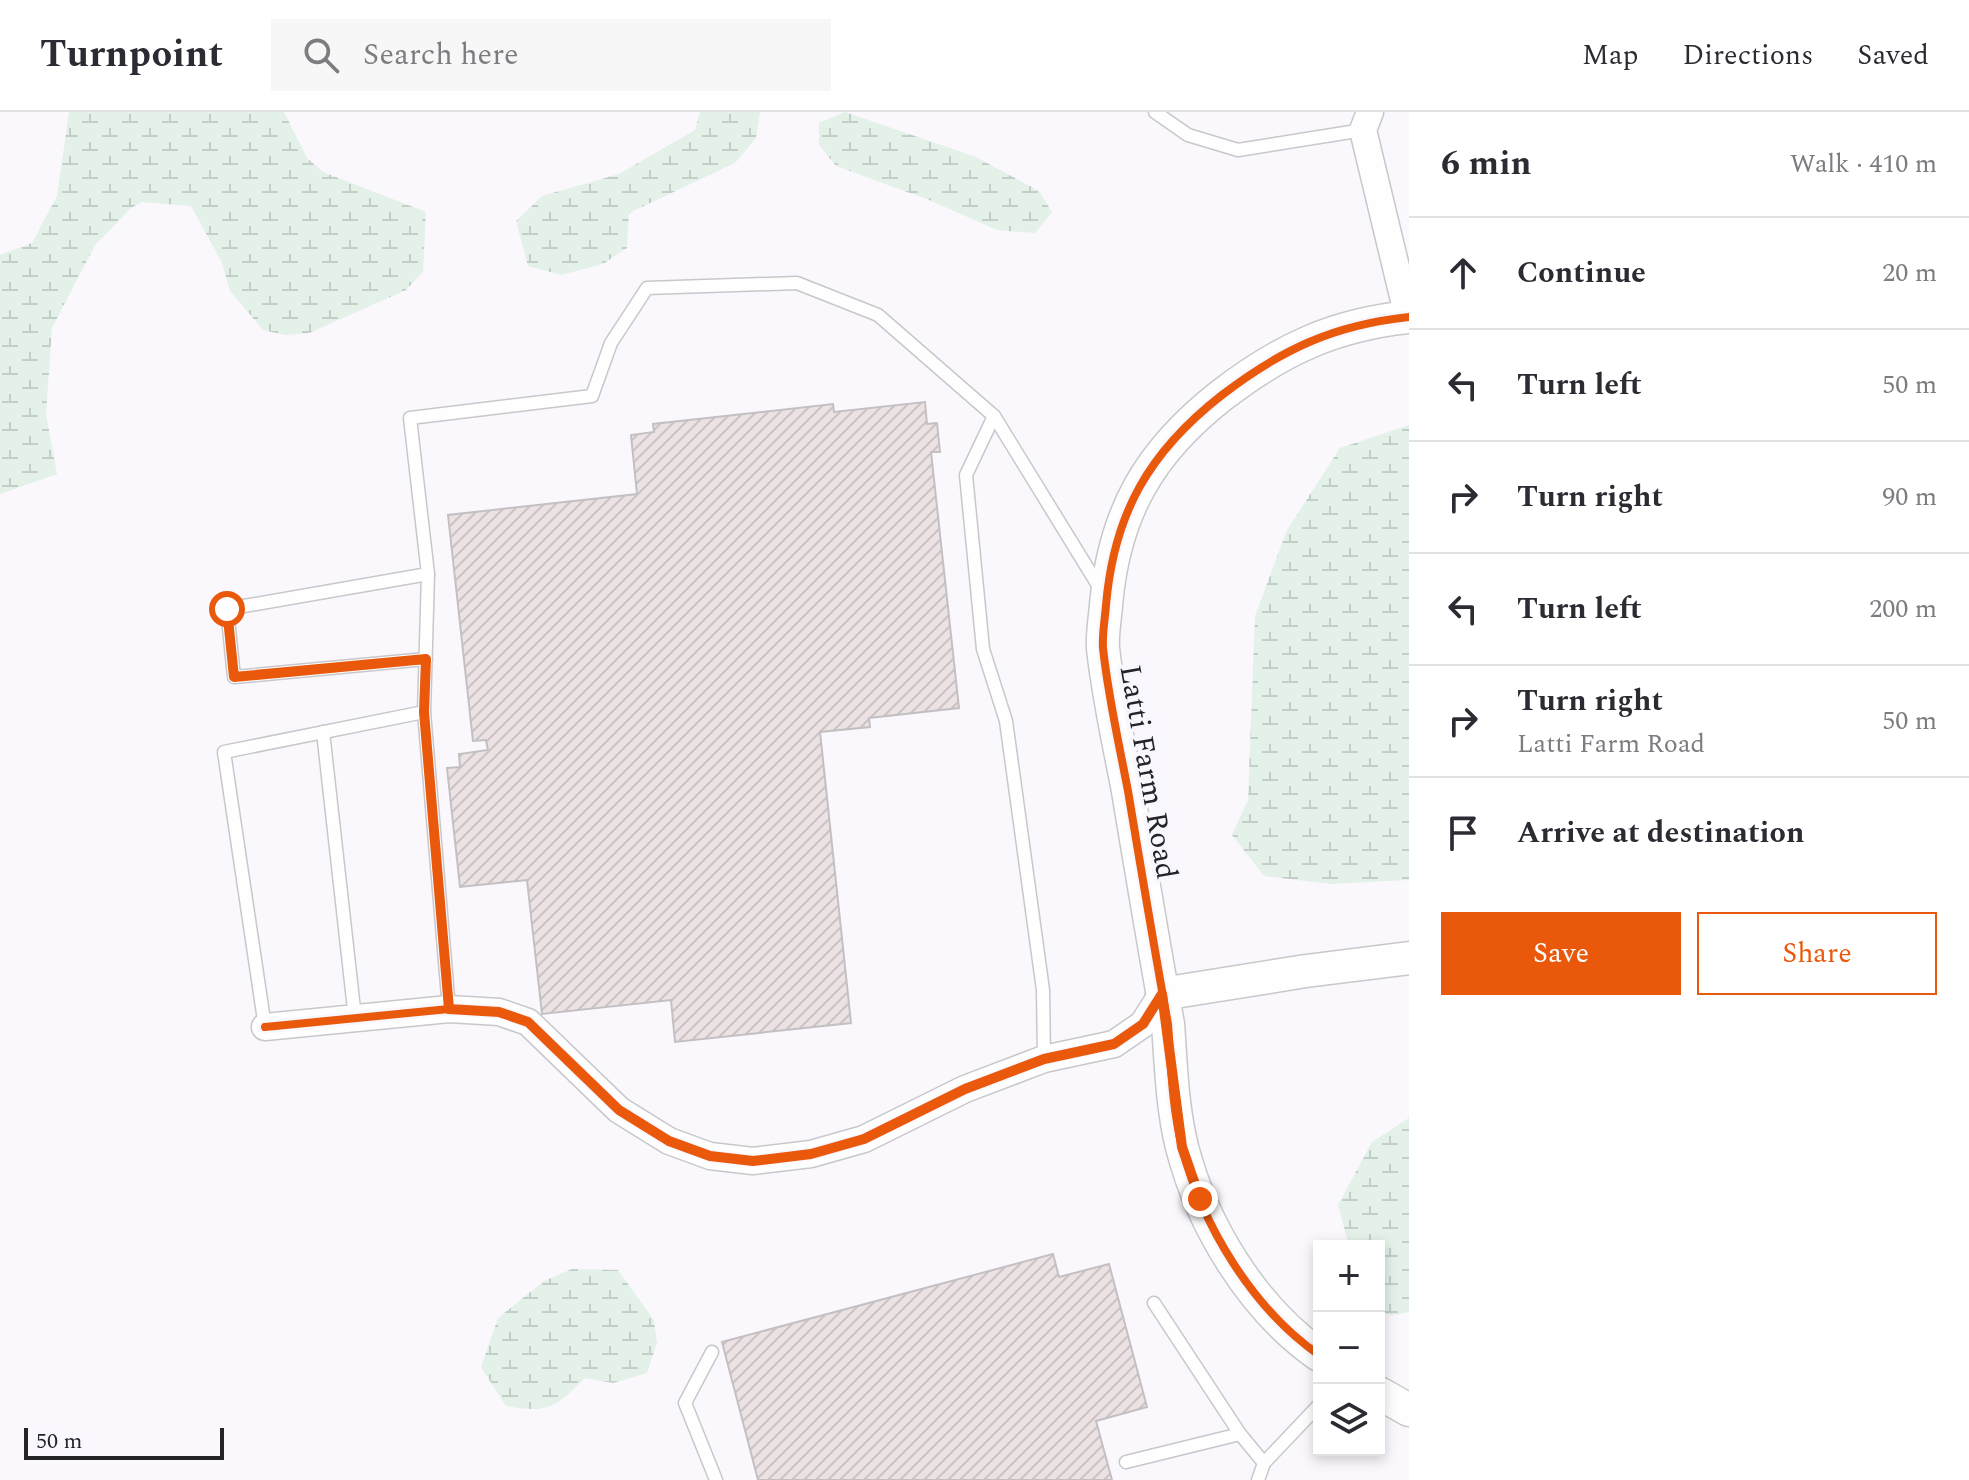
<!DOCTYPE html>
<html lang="en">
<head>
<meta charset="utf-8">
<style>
  :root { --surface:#fff; --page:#f7f7f7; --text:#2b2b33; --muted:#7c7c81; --line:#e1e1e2; --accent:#ea580c }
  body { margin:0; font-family:Spectral,serif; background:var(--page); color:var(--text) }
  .controls { position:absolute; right:24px; bottom:24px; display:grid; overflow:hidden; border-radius:0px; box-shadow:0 4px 12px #0003 }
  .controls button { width:72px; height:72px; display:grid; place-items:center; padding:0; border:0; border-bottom:2px solid var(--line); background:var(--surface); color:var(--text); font:40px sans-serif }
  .scale { position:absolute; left:24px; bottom:20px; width:200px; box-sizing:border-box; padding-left:8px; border:4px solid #242327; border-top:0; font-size:22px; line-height:28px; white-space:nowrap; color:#242327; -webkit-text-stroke:6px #f9f7fe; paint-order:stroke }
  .stop { position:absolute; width:24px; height:24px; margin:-18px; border:6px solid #ea580c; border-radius:50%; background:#fff }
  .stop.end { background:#ea580c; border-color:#fff; box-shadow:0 2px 8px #0008 }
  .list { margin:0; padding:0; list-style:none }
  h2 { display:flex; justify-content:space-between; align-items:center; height:104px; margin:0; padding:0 32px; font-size:34px }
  h2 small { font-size:26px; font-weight:400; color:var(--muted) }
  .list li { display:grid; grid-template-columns:52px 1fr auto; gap:24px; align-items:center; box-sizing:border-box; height:112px; padding:0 32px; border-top:2px solid var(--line) }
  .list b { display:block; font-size:30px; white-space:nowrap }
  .list p { margin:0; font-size:26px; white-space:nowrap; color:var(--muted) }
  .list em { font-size:26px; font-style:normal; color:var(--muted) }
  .actions { display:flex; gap:16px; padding:24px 32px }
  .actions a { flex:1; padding:18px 0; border:2px solid var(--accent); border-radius:0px; text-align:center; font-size:28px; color:var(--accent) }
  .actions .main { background:var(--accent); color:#fff }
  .icon { flex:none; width:44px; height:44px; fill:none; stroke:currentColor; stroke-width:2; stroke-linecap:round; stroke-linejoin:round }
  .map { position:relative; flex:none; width:1409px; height:1368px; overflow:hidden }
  header { display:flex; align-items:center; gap:48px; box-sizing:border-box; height:112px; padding:0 40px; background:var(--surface); border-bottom:2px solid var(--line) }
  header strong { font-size:38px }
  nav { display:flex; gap:44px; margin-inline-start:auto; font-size:28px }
  .search { width:560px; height:72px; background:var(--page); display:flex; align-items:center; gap:20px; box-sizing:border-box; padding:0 28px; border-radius:0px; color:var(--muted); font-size:30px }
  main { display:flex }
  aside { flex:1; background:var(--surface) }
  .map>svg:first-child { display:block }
  .wetland { fill:url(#wetland-marsh) }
  .building { fill:url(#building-hatch); stroke:#c3c0c3; stroke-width:2 }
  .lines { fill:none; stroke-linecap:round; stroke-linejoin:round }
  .service-casing { stroke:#c8c7ca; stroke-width:15 }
  .minor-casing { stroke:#c8c7ca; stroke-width:29 }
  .tertiary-casing { stroke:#c8c7ca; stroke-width:35 }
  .service { stroke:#fefeff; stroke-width:12 }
  .minor { stroke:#fefeff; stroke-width:26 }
  .tertiary { stroke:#fefeff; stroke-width:32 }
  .cycleway-casing { stroke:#f9f7fe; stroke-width:13 }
  .cycleway { stroke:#e8590c; stroke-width:8 }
  .route { stroke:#ea580c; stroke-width:10 }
  .labels { text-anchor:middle; stroke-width:8; stroke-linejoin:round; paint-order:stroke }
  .street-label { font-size:30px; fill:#242327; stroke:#f9f7fe }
</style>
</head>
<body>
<header>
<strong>Turnpoint</strong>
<div class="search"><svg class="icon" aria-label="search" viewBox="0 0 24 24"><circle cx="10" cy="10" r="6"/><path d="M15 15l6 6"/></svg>Search here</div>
<nav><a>Map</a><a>Directions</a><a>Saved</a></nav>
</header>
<main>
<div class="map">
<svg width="1409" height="1368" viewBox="0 0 1409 1368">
  <defs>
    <pattern id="wetland-marsh" width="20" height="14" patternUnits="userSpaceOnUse" patternTransform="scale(2)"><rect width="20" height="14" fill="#e3f1e9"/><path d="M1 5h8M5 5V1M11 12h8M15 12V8" fill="none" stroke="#c3cec8"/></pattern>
    <pattern id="building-hatch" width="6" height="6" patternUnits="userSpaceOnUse" patternTransform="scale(2)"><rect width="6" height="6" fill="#ede2e3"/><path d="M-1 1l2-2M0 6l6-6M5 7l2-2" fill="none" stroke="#cbc2c3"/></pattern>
  </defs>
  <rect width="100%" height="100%" fill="#faf8fd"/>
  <g class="wetland">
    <polygon points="69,0 284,0 307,46 323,60 426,100 423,160 406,178 309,221 285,223 263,218 230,179 222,151 191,94 142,90 131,96 95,133 52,216 46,302 57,362 0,382 0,143 32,131 57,84"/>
    <polygon points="700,0 760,0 756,26 735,51 629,101 627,136 603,152 561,163 528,154 516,109 542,84 619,62 695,18"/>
    <polygon points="845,0 976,45 1039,79 1052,100 1035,121 997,118 929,88 836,54 819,33 819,11"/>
    <polygon points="1409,313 1409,768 1331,772 1264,764 1232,723 1248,688 1255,504 1287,418 1340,336"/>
    <path d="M1409,1006V1200C1396,1203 1387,1207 1379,1195V1134H1349L1338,1093L1372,1030Z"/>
    <path d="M572,1157L618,1158L654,1208L657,1231L647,1261L613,1271L585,1266C556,1295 548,1302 506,1294L481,1255L498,1206L544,1169Z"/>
  </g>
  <g class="building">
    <polygon points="925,290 927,312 937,311 940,340 931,340 959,596 869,606 870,615 820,620 851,911 675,930 671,888 542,902 527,768 460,775 447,656 460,655 459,642 488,638 486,628 473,629 448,403 637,382 631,323 654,320 653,312 833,292 834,300"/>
    <polygon points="1053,1142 1059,1165 1109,1152 1147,1295 1096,1309 1112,1368 758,1368 722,1230"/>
  </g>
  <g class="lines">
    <defs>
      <g id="service">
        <polyline points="1155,0 1188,23 1238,38 1363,18"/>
        <polyline points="994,304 966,363 983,537 1006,609 1043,878 1044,947"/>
        <polyline points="426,547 234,565 227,497 428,462"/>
        <polyline points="323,620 355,906"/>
        <polyline points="449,897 424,600 428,462 410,306 592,284 611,231 647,176 797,171 878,203 994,304 1101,478"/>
        <polyline points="265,915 224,640 424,600"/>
        <polyline points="1154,1191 1240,1322 1264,1351"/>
        <polyline points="712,1240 685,1291 716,1368"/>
        <polyline points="1126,1350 1240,1322"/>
        <polyline points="1258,1368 1264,1351 1319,1293"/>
      </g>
      <g id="minor">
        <polyline points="1370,0 1363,18 1408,205"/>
        <polyline points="265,915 449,897 499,900 528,910 619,998 669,1029 710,1044 753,1049 811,1042 864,1027 965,977 1044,947 1114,932 1143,912 1162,882"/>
      </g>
      <g id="tertiary">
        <polyline points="1162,882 1306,859 1409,846"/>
        <path d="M1319,1243C1252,1196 1202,1113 1182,1035C1172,995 1171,953 1168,912C1154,835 1141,757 1128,679C1119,632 1108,584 1103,536C1102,522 1105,507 1106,493C1114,401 1149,340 1222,283C1282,237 1334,213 1409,205"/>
        <polyline points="1379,1281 1409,1298"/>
      </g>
    </defs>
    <use href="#service" class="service-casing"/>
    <use href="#minor" class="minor-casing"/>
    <use href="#tertiary" class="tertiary-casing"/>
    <use href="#service" class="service"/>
    <use href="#minor" class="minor"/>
    <use href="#tertiary" class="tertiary"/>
    <defs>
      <g id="cycleway">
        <polyline points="265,915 449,897 499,900 528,910 619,998 669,1029 710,1044 753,1049 811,1042 864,1027 965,977 1044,947 1114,932 1143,912 1162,882"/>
        <path d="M1319,1243C1252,1196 1202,1113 1182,1035C1172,995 1171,953 1168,912C1154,835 1141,757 1128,679C1119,632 1108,584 1103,536C1102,522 1105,507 1106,493C1114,401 1149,340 1222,283C1282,237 1334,213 1409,205"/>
      </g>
    </defs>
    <use href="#cycleway" class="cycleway-casing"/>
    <use href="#cycleway" class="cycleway"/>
  </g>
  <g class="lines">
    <polyline class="route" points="227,497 234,565 426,547 424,600 449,897 499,900 528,910 619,998 669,1029 710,1044 753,1049 811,1042 864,1027 965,977 1044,947 1114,932 1143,912 1162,882 1182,1035 1200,1087"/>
  </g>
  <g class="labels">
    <g class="street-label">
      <text transform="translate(1149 660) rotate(80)" y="10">Latti Farm Road</text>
    </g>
  </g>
</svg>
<div class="controls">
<button>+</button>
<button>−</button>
<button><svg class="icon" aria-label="layers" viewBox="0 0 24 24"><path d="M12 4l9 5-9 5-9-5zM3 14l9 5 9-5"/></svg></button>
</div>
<div class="scale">50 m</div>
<div class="stop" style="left:227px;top:497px"></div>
<div class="stop end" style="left:1200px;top:1087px"></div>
</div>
<aside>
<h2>6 min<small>Walk · 410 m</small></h2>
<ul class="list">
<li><svg class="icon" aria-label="ahead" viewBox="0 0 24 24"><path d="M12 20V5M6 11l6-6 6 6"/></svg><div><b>Continue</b></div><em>20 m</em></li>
<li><svg class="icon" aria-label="left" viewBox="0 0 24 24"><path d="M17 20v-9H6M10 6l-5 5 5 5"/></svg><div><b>Turn left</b></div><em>50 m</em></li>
<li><svg class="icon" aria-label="right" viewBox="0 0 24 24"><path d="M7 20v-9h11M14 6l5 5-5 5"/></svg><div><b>Turn right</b></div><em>90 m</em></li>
<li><svg class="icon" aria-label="left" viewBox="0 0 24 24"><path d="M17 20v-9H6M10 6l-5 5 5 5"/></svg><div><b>Turn left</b></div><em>200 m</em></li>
<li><svg class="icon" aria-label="right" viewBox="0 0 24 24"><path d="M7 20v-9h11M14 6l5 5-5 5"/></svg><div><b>Turn right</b><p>Latti Farm Road</p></div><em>50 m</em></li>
<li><svg class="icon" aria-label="arrive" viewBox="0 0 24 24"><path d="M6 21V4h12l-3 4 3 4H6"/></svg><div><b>Arrive at destination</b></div></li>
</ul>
<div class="actions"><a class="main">Save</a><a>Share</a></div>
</aside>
</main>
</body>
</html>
